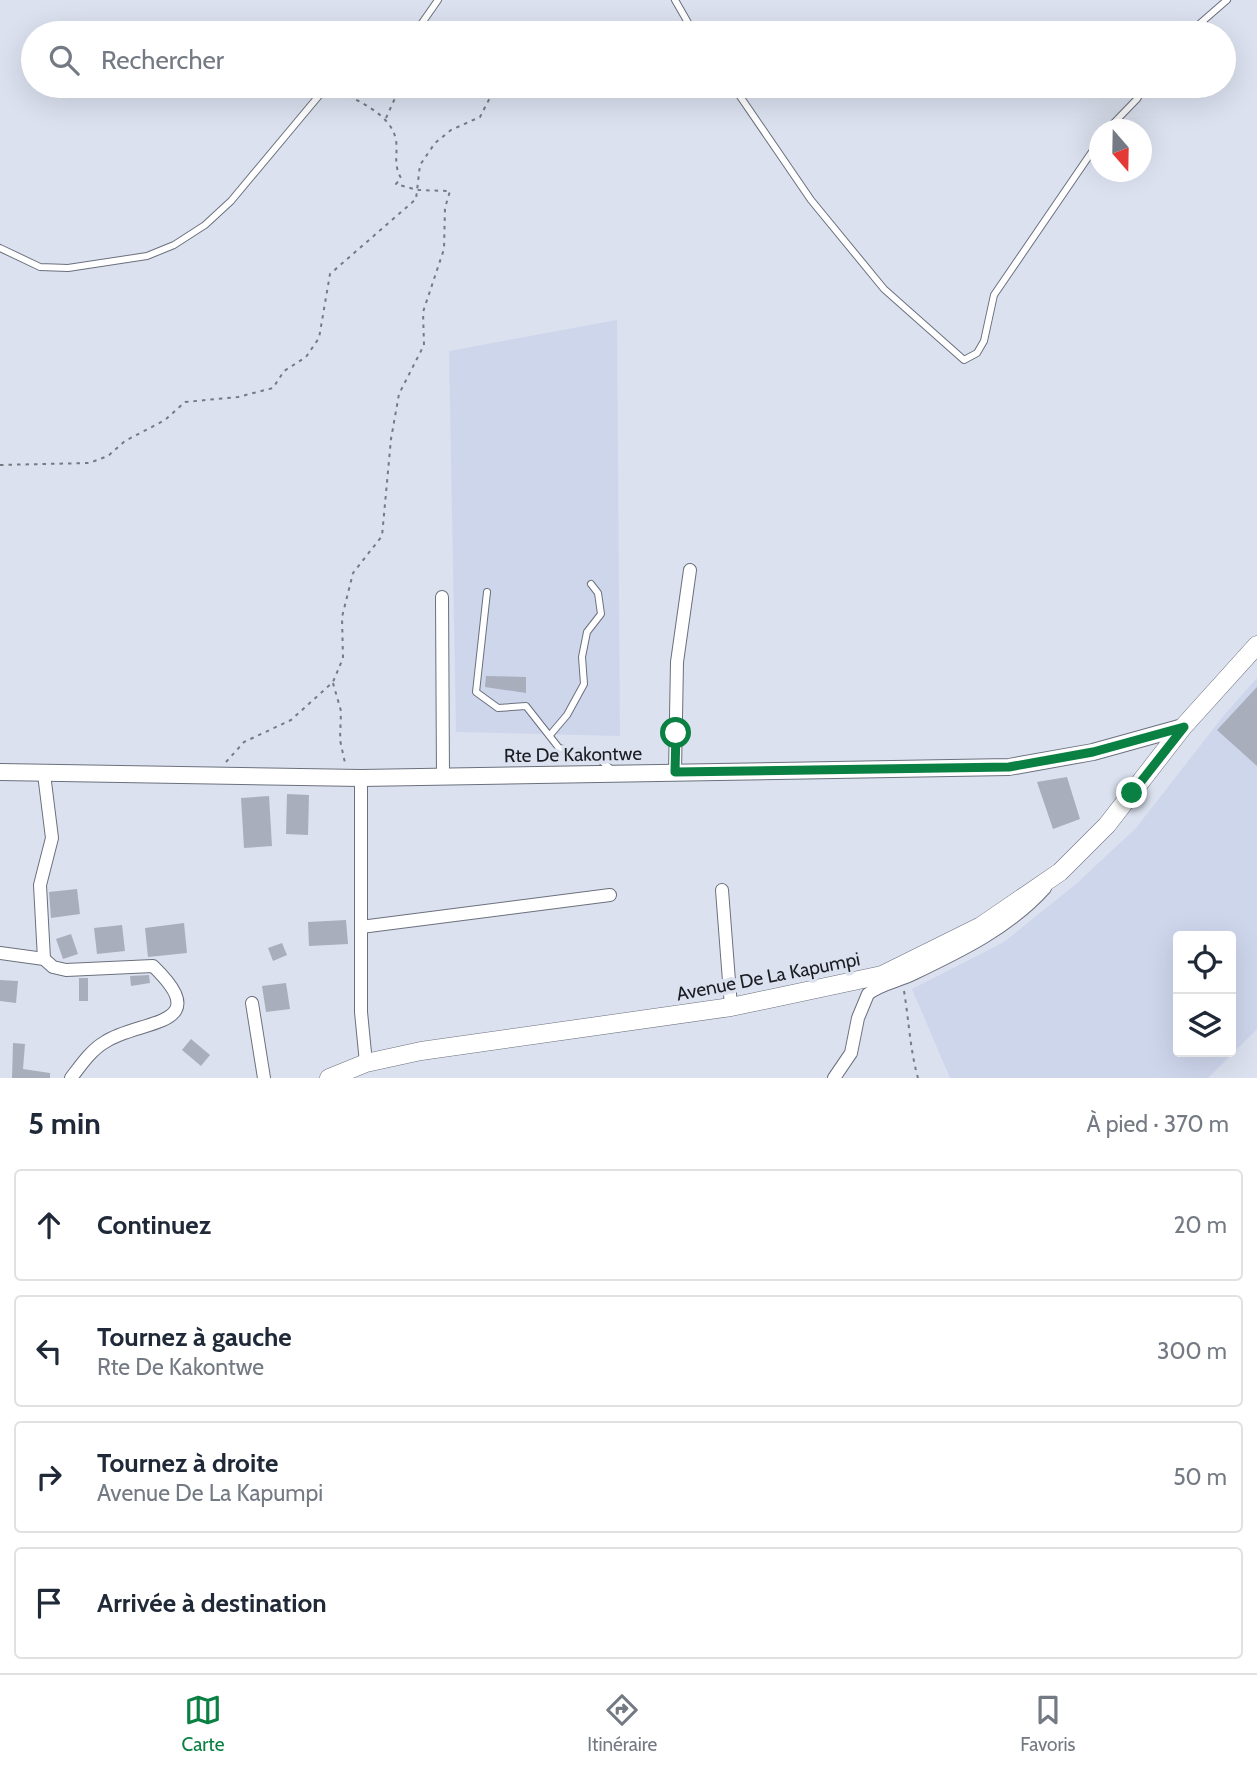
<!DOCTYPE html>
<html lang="fr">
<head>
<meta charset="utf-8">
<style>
  :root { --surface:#fff; --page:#f2f2f3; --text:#1f2937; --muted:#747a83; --line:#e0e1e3; --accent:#0b8043 }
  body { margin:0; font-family:Cabin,sans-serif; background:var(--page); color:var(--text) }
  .controls { position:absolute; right:21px; bottom:21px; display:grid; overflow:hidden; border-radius:7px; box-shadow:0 7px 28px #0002 }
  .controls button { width:63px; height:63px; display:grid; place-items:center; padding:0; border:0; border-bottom:2px solid var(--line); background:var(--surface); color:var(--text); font:35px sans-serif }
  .compass { position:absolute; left:1089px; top:119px; width:63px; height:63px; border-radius:50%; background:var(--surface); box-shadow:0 7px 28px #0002; rotate:160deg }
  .stop { position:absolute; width:21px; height:21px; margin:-16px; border:5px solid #0b8043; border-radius:50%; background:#fff }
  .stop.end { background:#0b8043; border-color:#fff; box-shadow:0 2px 7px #0008 }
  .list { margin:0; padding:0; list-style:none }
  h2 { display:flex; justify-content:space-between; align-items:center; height:91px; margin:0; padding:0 28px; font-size:30px }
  h2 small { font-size:23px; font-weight:400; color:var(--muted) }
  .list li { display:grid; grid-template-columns:46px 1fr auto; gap:21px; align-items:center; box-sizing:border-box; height:112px; margin:0 14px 14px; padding:0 14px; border:2px solid var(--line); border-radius:7px }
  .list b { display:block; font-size:26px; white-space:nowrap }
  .list p { margin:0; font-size:23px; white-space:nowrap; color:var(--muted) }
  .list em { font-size:23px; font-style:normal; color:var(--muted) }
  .icon { flex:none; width:38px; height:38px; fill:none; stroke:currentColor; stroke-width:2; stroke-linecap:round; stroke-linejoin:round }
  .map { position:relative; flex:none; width:1257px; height:1078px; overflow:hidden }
  .search { position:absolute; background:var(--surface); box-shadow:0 7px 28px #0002; left:21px; right:21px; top:21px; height:77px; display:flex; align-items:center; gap:18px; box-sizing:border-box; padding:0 24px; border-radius:38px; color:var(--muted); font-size:26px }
  .sheet { height:595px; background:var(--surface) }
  nav { display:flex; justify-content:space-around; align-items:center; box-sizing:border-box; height:98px; border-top:2px solid var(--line); background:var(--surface); font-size:19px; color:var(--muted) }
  nav a { display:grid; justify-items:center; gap:4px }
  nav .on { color:var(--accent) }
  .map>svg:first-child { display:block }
  .built { fill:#ced6ec; fill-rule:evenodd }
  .building { fill:#a8aebc }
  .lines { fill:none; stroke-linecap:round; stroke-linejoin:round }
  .service-casing { stroke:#6b707d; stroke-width:8 }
  .minor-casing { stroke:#6b707d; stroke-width:14 }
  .tertiary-casing { stroke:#6b707d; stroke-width:18 }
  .secondary-casing { stroke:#6b707d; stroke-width:19 }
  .path { stroke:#767a83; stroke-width:2; stroke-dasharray:3.5 5; stroke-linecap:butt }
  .service { stroke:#fff; stroke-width:6 }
  .minor { stroke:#fff; stroke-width:12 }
  .tertiary { stroke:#fff; stroke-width:16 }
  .secondary { stroke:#fff; stroke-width:18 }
  .route { stroke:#0b8043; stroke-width:9 }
  .labels { text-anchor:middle; stroke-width:7; stroke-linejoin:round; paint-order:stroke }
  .street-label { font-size:19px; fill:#1b1d23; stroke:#dbe1ef }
</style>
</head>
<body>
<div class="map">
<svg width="1257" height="1078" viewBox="0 0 1257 1078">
  <rect width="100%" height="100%" fill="#dbe1ef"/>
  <g class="built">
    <polygon points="617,320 620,736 456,732 449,351"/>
    <path d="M1257,678V1029L1208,1078H950L912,989L1004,942L1076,884L1136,828L1224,715ZM1178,936H1231V1052H1178Z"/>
  </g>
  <g class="building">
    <polygon points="486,676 526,677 526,693 485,687"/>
    <polygon points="1257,687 1257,766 1217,730"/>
    <polygon points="1067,777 1080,819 1053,829 1037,782"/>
    <polygon points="287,794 309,795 308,835 286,834"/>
    <polygon points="269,796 272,846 244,848 241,798"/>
    <polygon points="77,889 80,914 51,918 49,892"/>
    <polygon points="346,920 348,944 309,946 308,922"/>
    <polygon points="184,923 187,953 148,957 145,928"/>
    <polygon points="122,925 125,951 97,954 94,928"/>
    <polygon points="71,934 78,954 63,959 56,939"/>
    <polygon points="282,943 287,955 273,961 268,948"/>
    <polygon points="149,975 150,983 131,986 130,976"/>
    <rect x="79" y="978" width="9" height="23"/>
    <polygon points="0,980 18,981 16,1003 0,1001"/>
    <polygon points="286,983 290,1009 266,1012 262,986"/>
    <polygon points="191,1039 210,1055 201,1066 182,1050"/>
    <polygon points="13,1043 25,1044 23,1069 50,1073 50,1078 12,1078"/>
  </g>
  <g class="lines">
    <defs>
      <g id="service">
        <polyline points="675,0 694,33"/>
        <polyline points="415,33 438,0"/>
        <polyline points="1189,33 1227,0"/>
        <polyline points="733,86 811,200 884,289 964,360 977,353 984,341 994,295 1100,140"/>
        <polyline points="1107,130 1137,99 1144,86"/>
        <polyline points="0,248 40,267 68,268 147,256 174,245 205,225 231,201 327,86"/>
        <polyline points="487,592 476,692 498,708 526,706 559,748 597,757 612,770"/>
        <polyline points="550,735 567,715 584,684 582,657 587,632 601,614 598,593 591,584"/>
      </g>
      <g id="minor">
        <polyline points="442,597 443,777"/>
        <polyline points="675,772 677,662 690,570"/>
        <polyline points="44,774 52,838 40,885 44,959"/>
        <polyline points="361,778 361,1012 366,1063"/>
        <polyline points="722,890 731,1007"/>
        <polyline points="361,927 610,895"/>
        <path d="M0,953L44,959L53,967L66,970L153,966C217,1028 139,1019 105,1042C91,1050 81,1065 71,1078"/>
        <polyline points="252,1003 264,1078"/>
        <path d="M834,1078L851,1053L858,1018L868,994C880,984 899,981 913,974C961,951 1009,928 1045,888"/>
      </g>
      <polyline id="tertiary" points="0,772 361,778 1009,767 1093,752 1183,727"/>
      <polyline id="secondary" points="329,1078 366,1063 421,1051 731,1007 882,975 981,926 1060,872 1107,825 1183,727 1257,645"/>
    </defs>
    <use href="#service" class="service-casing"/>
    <use href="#minor" class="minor-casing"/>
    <use href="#tertiary" class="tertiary-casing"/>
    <use href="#secondary" class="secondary-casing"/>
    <g class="path">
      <polyline points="386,118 396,96 396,86"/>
      <polyline points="0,465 89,463 108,456 125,441 165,420 185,402 238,397 273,388 284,371 306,357 319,338 330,274 416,199 420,165 435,143 451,130 480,117 496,86"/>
      <polyline points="333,683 341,711 340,740 345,763"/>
      <path d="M226,762L244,742L291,720L333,682L343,658L342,617L353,573L382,536L391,439L399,394L424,345L423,312L444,249L445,208L450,191L417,190L396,184L401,178C393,164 398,155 396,140C391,113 356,101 335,88"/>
      <path d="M904,991C909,1021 910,1050 918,1078"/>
    </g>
    <use href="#service" class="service"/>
    <use href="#minor" class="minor"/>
    <use href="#tertiary" class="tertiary"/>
    <use href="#secondary" class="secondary"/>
  </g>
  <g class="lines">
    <polyline class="route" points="676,733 675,772 1009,767 1093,752 1184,727 1132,793"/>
  </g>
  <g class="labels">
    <g class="street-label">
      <text transform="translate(573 754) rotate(-1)" y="7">Rte De Kakontwe</text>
      <text transform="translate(768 976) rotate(-11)" y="7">Avenue De La Kapumpi</text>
    </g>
  </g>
</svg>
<div class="controls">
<button><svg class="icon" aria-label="locate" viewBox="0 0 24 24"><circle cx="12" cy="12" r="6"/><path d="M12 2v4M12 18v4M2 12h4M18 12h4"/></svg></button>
<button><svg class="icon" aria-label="layers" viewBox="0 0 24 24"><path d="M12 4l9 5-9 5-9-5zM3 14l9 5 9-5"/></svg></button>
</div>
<svg class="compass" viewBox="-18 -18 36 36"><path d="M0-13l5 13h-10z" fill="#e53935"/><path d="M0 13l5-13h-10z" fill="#747a83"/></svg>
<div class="stop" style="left:676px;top:733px"></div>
<div class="stop end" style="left:1132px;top:793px"></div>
<div class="search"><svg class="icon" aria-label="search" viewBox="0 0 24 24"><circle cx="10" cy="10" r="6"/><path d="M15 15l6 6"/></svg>Rechercher</div>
</div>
<section class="sheet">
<h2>5 min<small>À pied · 370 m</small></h2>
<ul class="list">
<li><svg class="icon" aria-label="ahead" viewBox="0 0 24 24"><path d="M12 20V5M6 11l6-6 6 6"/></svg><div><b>Continuez</b></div><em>20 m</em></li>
<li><svg class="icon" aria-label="left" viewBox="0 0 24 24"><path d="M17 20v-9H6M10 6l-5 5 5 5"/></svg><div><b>Tournez à gauche</b><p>Rte De Kakontwe</p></div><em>300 m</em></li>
<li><svg class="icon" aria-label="right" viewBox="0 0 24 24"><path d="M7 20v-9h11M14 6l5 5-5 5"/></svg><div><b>Tournez à droite</b><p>Avenue De La Kapumpi</p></div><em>50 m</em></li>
<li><svg class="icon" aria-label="arrive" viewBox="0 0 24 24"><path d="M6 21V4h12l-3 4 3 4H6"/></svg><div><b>Arrivée à destination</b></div></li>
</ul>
</section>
<nav>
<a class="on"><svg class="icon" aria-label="map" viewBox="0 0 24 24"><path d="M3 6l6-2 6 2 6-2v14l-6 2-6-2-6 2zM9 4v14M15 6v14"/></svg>Carte</a>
<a><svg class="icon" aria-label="directions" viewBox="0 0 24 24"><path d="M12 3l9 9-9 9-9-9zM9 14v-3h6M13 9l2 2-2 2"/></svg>Itinéraire</a>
<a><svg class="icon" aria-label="saved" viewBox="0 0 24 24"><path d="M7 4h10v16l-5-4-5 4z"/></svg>Favoris</a>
</nav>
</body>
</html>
